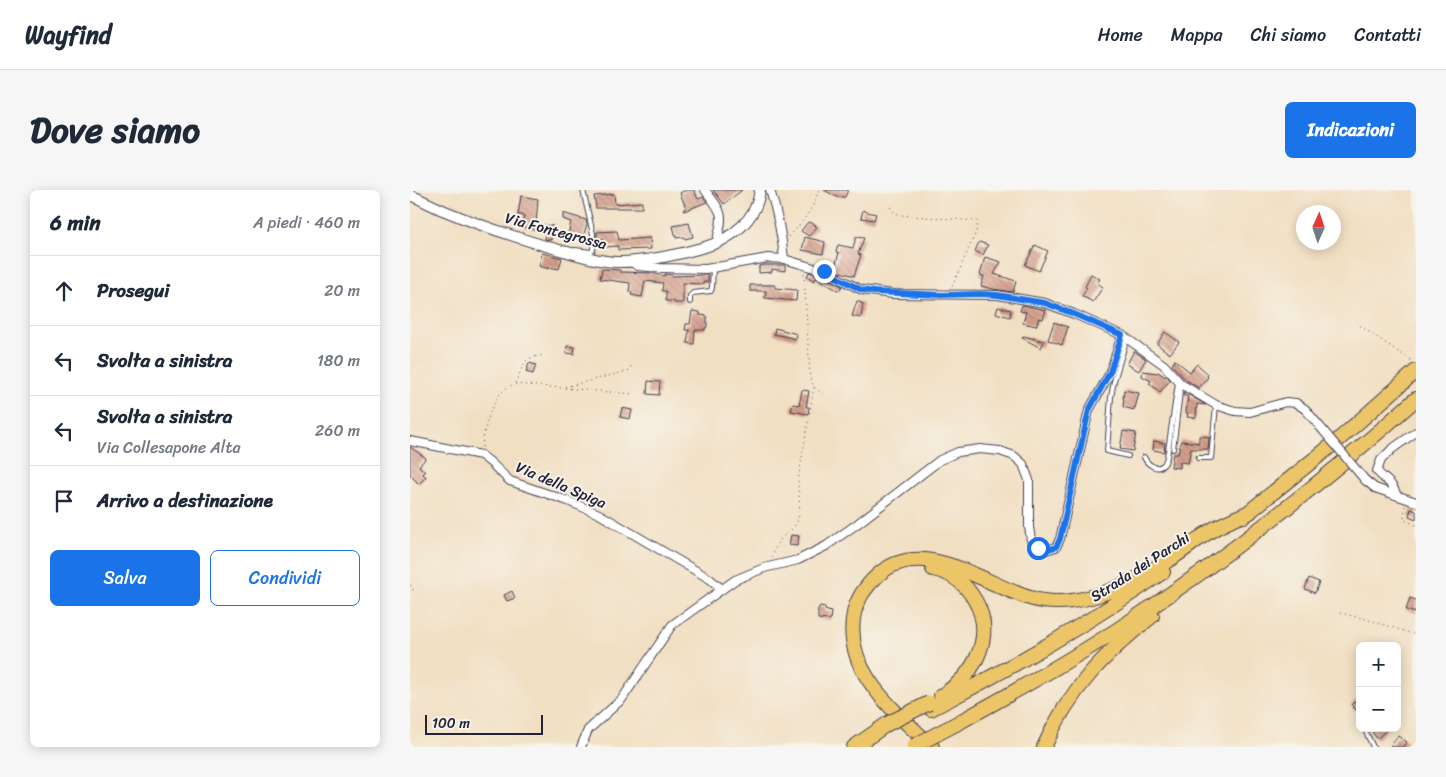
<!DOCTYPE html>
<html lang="it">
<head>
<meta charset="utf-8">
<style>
  :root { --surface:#fff; --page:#f6f6f7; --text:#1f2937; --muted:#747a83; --line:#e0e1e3; --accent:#1a73e8 }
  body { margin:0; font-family:Sriracha,sans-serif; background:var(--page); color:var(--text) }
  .controls { position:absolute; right:15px; bottom:15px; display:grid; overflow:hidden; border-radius:8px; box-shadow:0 2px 12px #0003 }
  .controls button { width:45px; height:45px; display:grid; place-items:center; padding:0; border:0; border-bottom:1px solid var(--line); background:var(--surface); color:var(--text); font:25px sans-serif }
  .compass { position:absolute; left:886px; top:15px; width:45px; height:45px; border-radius:50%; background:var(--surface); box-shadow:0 2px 12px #0003; rotate:3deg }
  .scale { position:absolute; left:15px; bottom:12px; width:118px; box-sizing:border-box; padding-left:5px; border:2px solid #22223b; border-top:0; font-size:14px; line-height:18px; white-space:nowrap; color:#22223b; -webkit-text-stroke:4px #f7f3e8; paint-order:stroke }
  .stop { position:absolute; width:15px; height:15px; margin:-11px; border:4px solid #1a73e8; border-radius:50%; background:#fff }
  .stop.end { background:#1a73e8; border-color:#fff; box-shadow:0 1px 5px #0008 }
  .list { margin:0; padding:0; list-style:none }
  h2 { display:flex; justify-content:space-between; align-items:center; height:65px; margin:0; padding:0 20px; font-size:21px }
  h2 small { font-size:16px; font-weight:400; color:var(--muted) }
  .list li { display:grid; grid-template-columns:32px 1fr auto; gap:15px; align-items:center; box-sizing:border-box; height:70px; padding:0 20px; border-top:1px solid var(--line) }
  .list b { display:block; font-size:19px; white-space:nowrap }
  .list p { margin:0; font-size:16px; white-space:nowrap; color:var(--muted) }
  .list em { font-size:16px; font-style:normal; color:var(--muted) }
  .actions { display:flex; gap:10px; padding:15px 20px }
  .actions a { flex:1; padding:11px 0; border:1px solid var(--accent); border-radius:8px; text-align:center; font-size:18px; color:var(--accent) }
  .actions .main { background:var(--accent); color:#fff }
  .icon { flex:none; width:28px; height:28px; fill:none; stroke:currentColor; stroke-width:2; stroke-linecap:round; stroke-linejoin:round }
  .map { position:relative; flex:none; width:1006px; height:557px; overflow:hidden; border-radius:8px }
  header { display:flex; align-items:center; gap:30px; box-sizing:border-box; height:70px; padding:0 25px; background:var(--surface); border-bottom:1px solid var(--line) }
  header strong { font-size:24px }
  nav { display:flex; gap:28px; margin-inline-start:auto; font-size:18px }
  .intro { display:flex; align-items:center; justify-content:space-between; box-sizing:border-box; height:120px; padding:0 30px }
  h1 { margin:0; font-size:35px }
  .button { padding:12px 22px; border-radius:8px; background:var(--accent); color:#fff; font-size:18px; font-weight:700 }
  main { display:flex; gap:30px; padding:0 30px }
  aside { flex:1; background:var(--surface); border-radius:8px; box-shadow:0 2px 12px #0003 }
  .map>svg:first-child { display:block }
  .building { fill:url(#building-back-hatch) }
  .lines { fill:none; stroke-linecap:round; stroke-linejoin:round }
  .service-casing { stroke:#413e4f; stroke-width:6 }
  .minor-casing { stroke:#413e4f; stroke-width:10 }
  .tertiary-casing { stroke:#413e4f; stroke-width:12 }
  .motorway-casing { stroke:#413e4f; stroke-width:16 }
  .path { stroke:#413e4f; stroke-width:1; stroke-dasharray:1 4; stroke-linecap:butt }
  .service { stroke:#fff; stroke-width:4 }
  .minor { stroke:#fff; stroke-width:8 }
  .tertiary { stroke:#fff; stroke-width:10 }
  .motorway { stroke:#edc569; stroke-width:14 }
  .minor-bridge-casing { stroke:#413e4f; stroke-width:10; stroke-linecap:butt }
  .motorway-bridge-casing { stroke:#413e4f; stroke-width:16; stroke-linecap:butt }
  .minor-bridge { stroke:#fff; stroke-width:8 }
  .motorway-bridge { stroke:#edc569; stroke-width:14 }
  .route { stroke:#1a73e8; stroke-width:6 }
  .labels { text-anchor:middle; stroke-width:4; stroke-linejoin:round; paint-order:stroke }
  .street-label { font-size:15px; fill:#22223b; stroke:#f7f3e8 }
</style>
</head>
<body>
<header>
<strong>Wayfind</strong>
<nav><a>Home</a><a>Mappa</a><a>Chi siamo</a><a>Contatti</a></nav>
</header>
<div class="intro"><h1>Dove siamo</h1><a class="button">Indicazioni</a></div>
<main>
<aside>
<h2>6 min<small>A piedi · 460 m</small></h2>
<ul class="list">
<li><svg class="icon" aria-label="ahead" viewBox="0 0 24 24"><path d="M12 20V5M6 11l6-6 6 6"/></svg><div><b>Prosegui</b></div><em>20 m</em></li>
<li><svg class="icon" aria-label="left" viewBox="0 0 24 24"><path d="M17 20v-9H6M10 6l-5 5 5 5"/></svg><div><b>Svolta a sinistra</b></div><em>180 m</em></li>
<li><svg class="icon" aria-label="left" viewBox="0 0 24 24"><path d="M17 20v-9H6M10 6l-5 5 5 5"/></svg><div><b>Svolta a sinistra</b><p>Via Collesapone Alta</p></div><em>260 m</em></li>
<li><svg class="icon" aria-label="arrive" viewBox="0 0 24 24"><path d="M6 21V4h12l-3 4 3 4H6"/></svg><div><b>Arrivo a destinazione</b></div></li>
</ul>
<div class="actions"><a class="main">Salva</a><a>Condividi</a></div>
</aside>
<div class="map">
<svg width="1006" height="557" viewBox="0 0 1006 557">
  <defs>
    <pattern id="building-back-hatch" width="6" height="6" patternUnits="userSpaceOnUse" patternTransform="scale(1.25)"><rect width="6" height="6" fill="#d59d89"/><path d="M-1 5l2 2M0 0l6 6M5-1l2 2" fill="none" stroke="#ac8071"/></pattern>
  </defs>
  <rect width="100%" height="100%" fill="#f7f3e8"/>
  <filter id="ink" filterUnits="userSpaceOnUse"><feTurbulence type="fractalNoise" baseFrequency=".02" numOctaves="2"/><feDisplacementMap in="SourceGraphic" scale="10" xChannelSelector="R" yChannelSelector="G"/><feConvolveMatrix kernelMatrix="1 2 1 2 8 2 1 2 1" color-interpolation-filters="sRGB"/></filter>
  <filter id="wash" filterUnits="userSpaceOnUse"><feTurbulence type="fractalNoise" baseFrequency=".0096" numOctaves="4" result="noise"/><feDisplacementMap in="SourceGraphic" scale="20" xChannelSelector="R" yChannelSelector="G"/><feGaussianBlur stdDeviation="1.12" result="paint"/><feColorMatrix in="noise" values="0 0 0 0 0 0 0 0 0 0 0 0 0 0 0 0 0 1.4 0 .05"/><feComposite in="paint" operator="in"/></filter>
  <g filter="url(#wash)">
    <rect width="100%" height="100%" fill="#f1dfc2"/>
    <g id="blocks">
      <g class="building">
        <polygon points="276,0 284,0 288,9 293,7 297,12 274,21 273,20 276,18 270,3"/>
        <polygon points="303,0 332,0 314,14"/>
        <polygon points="414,0 438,0 435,7 427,7"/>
        <polygon points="204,4 205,14 232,12 232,18 186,18 184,6"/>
        <polygon points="111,6 128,9 126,34 143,36 141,50 135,49 136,41 112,37 114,25 108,25"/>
        <polygon points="453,20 457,22 466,24 464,30 451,28"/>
        <polygon points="153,23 176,30 177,34 172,51 158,45 161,32 153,29"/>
        <polygon points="398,32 406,35 405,36 407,37 399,46 391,41"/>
        <polygon points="279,33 283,47 275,49 274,47 266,48 263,36"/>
        <polygon points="207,41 209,50 240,48 241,59 208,60 208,56 194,57 193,49 187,49 187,42"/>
        <polygon points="395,47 415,52 413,64 392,60"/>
        <polygon points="446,47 454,48 448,64 451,65 444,86 431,82 431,83 424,80 429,63 426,62 428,55 443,58"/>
        <polygon points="569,52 578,55 573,65 565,61"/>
        <polygon points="625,55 638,61 629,81 615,75"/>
        <polygon points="132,63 152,68 149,79 139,77 139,79 129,76"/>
        <polygon points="575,67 591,72 584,84 606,91 603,102 583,99 571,96 574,86 570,85"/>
        <polygon points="355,75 375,75 375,81 362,79 362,82 349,83 349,76"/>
        <polygon points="192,79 210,80 210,82 241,83 255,86 255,84 262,85 262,86 298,85 298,92 294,92 293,94 273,93 273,113 264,113 264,111 256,111 256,101 252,101 253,93 235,91 232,107 221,105 222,103 219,102 220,93 190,89"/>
        <polygon points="399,82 412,86 432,96 429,101 406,88 404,91 397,86"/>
        <polygon points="681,84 690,89 687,93 693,97 683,112 672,106 677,98 675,97"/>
        <polygon points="340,95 365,95 365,98 387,100 386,111 355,108 356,101 340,101"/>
        <polygon points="447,111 453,114 451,128 442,126"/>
        <polygon points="612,115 636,120 633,129 629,128 626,136 613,133 616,122 610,121"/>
        <polygon points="588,117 601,120 600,127 586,123"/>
        <polygon points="282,121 290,122 290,125 297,126 297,137 295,138 295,140 285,140 284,154 277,153 279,140 275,140 276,134 280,134"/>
        <polygon points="644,132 658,137 652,155 638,150"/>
        <polygon points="365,138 387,144 386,149 364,144"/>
        <polygon points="755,142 769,152 760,164 747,154"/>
        <polygon points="613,146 634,151 631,158 612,148"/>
        <polygon points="157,156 165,157 164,164 156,163"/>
        <polygon points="724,161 736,169 729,181 717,174"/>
        <polygon points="765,170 780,182 787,174 798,184 797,186 798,187 789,198 776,190 762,175"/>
        <polygon points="119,173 126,175 123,184 116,182"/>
        <polygon points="733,181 747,183 748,182 755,187 756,185 760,190 750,202 739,193 741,191 732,186"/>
        <polygon points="238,191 250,192 249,205 237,204"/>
        <polygon points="392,200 399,201 396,217 399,217 398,224 381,221 383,214 389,215"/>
        <polygon points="714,200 729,203 725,218 724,217 724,220 713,217 714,209 713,209"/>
        <polygon points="774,202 796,215 787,214 786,228 777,227 778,223 776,223 778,206 773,205"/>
        <polygon points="212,218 222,220 220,229 210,227"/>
        <polygon points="713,241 726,243 723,261 710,259"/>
        <polygon points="789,246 799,247 798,259 781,259 778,273 770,272 770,278 761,277 763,264 768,264 771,251 789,253"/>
        <polygon points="744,251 755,253 754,262 743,260"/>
        <polygon points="0,257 16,268 9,276 15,282 13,284 16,287 9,294 0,285"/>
        <polygon points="1001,319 1006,321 1006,329 999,326"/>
        <polygon points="381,345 389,346 387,356 379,355"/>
        <polygon points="899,388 909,392 905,403 895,399"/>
        <polygon points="102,401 105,408 97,411 94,405"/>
        <polygon points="1000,408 1006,410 1006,423 996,420"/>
        <polygon points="410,416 415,417 415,420 421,422 420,430 408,429 408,419"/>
        <polygon points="950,506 950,524 941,515"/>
        <polygon points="960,538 978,538 967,549"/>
        <polygon points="988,546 997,552 994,557 980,557"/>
      </g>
    </g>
  </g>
  <g filter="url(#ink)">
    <use href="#blocks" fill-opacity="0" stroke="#413e4f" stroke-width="1"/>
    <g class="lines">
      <defs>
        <g id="service">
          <polyline points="165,60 181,62 183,60 183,44 173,0"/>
          <polyline points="280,112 280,106 283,103 301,101 302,97 303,78"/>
          <polyline points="717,148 704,191 701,207 697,261 718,266"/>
          <polyline points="763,259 771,194"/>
          <path d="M734,267C737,274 747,282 754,274C756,272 756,269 757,267L768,193"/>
          <polyline points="788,268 801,268 806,215"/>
          <polyline points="954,538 963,557"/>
        </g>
        <g id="minor">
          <path d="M295,0C314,25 314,23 306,54"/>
          <path d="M360,0C367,22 372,45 374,69"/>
          <polyline points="220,71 228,76 250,78 296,79 358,68 374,69 414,81 452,100 483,104 587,105 635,113 664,124 712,145 754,175 771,194 806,215 825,221 840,222 876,212 886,213 895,219"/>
          <polyline points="0,251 71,265 80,272 100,291 158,311 189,324 300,389 312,399"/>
          <polyline points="955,290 965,298 1006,312"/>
          <path d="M986,305C984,293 974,290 967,281L971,270L982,259L1006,242"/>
          <polyline points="171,557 178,540 212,509 262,435 325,390 354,378 388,370 416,356 447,334 530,270 548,262 570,259 590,261 604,266 613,274 619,290 619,337 621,350 628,358 636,360 646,357 650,349 679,220 700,183 712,145"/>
        </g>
        <path id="tertiary" d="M0,5C12,10 23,16 35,21C71,36 108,48 146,59C166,64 185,71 206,72C231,73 271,64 295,57C322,49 347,29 350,0"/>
        <g id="motorway">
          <polyline points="834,326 927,251 1006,181"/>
          <path d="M523,379C539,382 552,391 561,404C588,442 567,484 531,506"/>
          <path d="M521,519C601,478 679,433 753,382"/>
          <path d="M544,535C599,505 654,474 707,440C813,371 912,293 1006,209"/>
          <polyline points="444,557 477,534"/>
          <path d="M522,557C485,521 432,481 444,423C447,408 457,395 468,385C513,345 575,395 620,408C633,412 648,413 662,411C699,406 734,386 765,366C780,356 793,344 809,336C819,331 830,326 840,322"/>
          <path d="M634,557C659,500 694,464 742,426"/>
        </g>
      </defs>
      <use href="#service" class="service-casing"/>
      <use href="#minor" class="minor-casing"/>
      <use href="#tertiary" class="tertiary-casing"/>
      <use href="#motorway" class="motorway-casing"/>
      <g class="path">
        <polyline points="480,17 484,22 490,25 567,31 568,33 566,42 542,97"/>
        <path d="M379,47C394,30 402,21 409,0"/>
        <polyline points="394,84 400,187 404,197 414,205"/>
        <polyline points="946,133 1002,171"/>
        <path d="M105,193C108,188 114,172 117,170C121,167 129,166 134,165"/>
        <polyline points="155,197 214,182 220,180 221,175"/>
        <path d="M72,257C73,243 81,213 91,203C94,199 100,196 104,194L224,204"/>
        <polyline points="995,316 994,325 995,330 1006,335"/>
        <path d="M362,368C364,363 365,357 368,353C373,344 383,341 387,332C392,320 388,304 388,291L404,197"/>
        <polyline points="0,395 5,403"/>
        <polyline points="930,423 956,429 1006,445"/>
      </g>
      <use href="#service" class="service"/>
      <use href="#minor" class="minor"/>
      <use href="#tertiary" class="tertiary"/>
      <use href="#motorway" class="motorway"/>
      <defs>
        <polyline id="minor-bridge" points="895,219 955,290"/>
        <g id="motorway-bridge">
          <polyline points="477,534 519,513"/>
          <polyline points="504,556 544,535"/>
        </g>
      </defs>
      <use href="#minor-bridge" class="minor-bridge-casing"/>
      <use href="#motorway-bridge" class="motorway-bridge-casing"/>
      <use href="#minor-bridge" class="minor-bridge"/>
      <use href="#motorway-bridge" class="motorway-bridge"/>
    </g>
  </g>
  <g class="lines" filter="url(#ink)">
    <polyline class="route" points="414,81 452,100 464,102 532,105 570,104 587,105 635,113 664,124 712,145 700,182 679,220 650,349 646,357 636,360 628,358"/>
  </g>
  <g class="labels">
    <g class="street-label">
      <text transform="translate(146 41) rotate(15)" y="5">Via Fontegrossa</text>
      <text transform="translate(151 295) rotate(23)" y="5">Via della Spiga</text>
      <text transform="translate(730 377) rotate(-33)" y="5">Strada dei Parchi</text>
    </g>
  </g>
</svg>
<div class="controls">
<button>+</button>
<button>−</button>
</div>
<svg class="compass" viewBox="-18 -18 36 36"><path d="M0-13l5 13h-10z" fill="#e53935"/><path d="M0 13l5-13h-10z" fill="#747a83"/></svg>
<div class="scale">100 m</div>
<div class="stop" style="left:628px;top:358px"></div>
<div class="stop end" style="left:414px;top:81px"></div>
</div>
</main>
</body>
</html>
